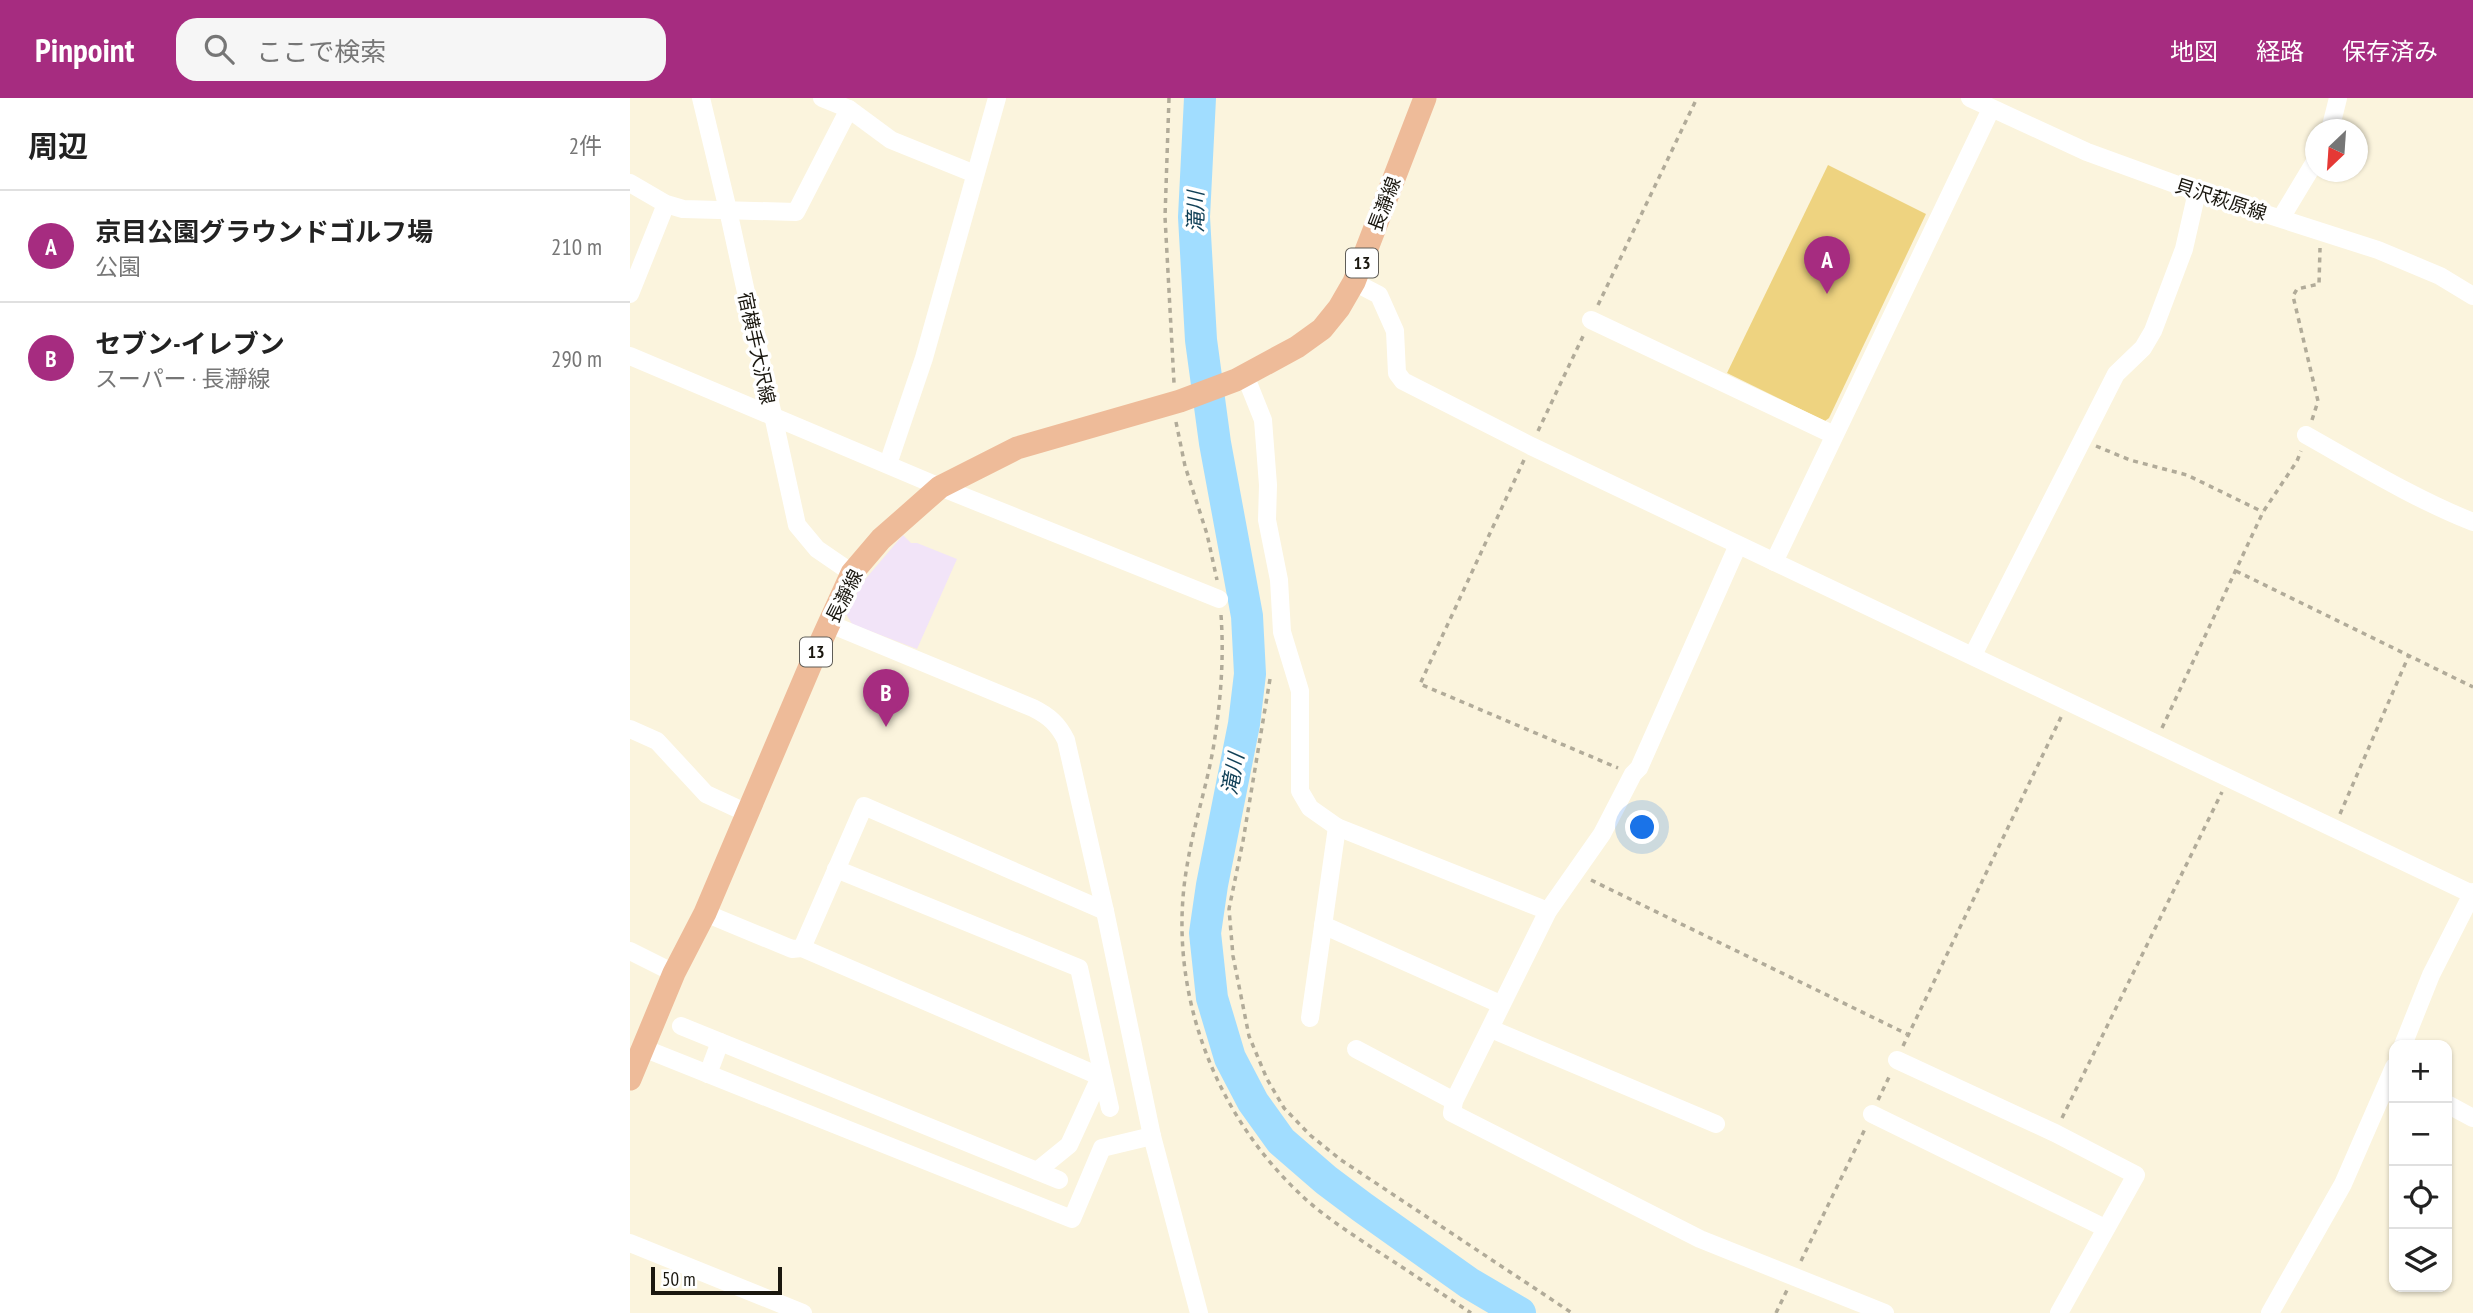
<!DOCTYPE html>
<html lang="ja">
<head>
<meta charset="utf-8">
<style>
  :root { --surface:#fff; --page:#f6f6f6; --text:#222; --muted:#767676; --line:#e0e0e0; --accent:#a62c80 }
  body { margin:0; font-family:"PT Sans Narrow","Noto Sans JP",sans-serif; background:var(--page); color:var(--text) }
  .controls { position:absolute; right:21px; bottom:21px; display:grid; overflow:hidden; border-radius:14px; box-shadow:0 2px 5px #0004 }
  .controls button { width:63px; height:63px; display:grid; place-items:center; padding:0; border:0; border-bottom:2px solid var(--line); background:var(--surface); color:var(--text); font:35px sans-serif }
  .compass { position:absolute; left:1675px; top:21px; width:63px; height:63px; border-radius:50%; background:var(--surface); box-shadow:0 2px 5px #0004; rotate:205deg }
  .scale { position:absolute; left:21px; bottom:18px; width:131px; box-sizing:border-box; padding-left:7px; border:4px solid #1a170f; border-top:0; font-size:19px; line-height:24px; white-space:nowrap; color:#1a170f; -webkit-text-stroke:5px #fff; paint-order:stroke }
  .you { position:absolute; left:1013px; top:730px; width:24px; height:24px; margin:-18px; border:5px solid #fff; border-radius:50%; background:#1a73e8; box-shadow:0 0 0 10px #1a73e833 }
  .badge { display:grid; place-items:center; width:46px; height:46px; border-radius:50%; background:var(--accent); color:#fff; font-size:23px; font-weight:700 }
  .pin { position:absolute; translate:-50% -58px; filter:drop-shadow(0 2px 4px #0008) }
  .pin::after { content:''; position:absolute; top:37px; width:24px; height:21px; background:inherit; clip-path:polygon(0 0,100% 0,50% 100%) }
  .list { margin:0; padding:0; list-style:none }
  h2 { display:flex; justify-content:space-between; align-items:center; height:91px; margin:0; padding:0 28px; font-size:30px }
  h2 small { font-size:23px; font-weight:400; color:var(--muted) }
  .list li { display:grid; grid-template-columns:46px 1fr auto; gap:21px; align-items:center; box-sizing:border-box; height:112px; padding:0 28px; border-top:2px solid var(--line) }
  .list b { display:block; font-size:26px; white-space:nowrap }
  .list p { margin:0; font-size:23px; white-space:nowrap; color:var(--muted) }
  .list em { font-size:23px; font-style:normal; color:var(--muted) }
  .icon { flex:none; width:38px; height:38px; fill:none; stroke:currentColor; stroke-width:2; stroke-linecap:round; stroke-linejoin:round }
  .map { position:relative; flex:none; width:1843px; height:1215px; overflow:hidden }
  header { display:flex; align-items:center; gap:42px; box-sizing:border-box; height:98px; padding:0 35px; background:var(--accent); color:#fff }
  header strong { font-size:33px }
  nav { display:flex; gap:38px; margin-inline-start:auto; font-size:24px }
  .search { width:490px; height:63px; background:var(--page); display:flex; align-items:center; gap:18px; box-sizing:border-box; padding:0 24px; border-radius:21px; color:var(--muted); font-size:26px }
  main { display:flex }
  aside { flex:1; background:var(--surface) }
  .map>svg:first-child { display:block }
  .industrial { fill:#f2e4f8 }
  .green { fill:#eed380 }
  .lines { fill:none; stroke-linecap:round; stroke-linejoin:round }
  .river { stroke:#a1ddff; stroke-width:32 }
  .path { stroke:#b1ab99; stroke-width:3.5; stroke-dasharray:5 5; stroke-linecap:butt }
  .minor { stroke:#fff; stroke-width:18 }
  .major { stroke:#eb9; stroke-width:23 }
  .labels { text-anchor:middle; stroke-width:7; stroke-linejoin:round; paint-order:stroke }
  .shield { fill:#fff; stroke:#5f5d57; stroke-width:2 }
  .shield-label { font-size:18px; font-weight:bold; fill:#1a170f }
  .street-label { font-size:19px; fill:#1a170f; stroke:#fff }
  .water-label { font-size:21px; font-style:italic; fill:#0f3f56; stroke:#fff }
</style>
</head>
<body>
<header>
<strong>Pinpoint</strong>
<div class="search"><svg class="icon" aria-label="search" viewBox="0 0 24 24"><circle cx="10" cy="10" r="6"/><path d="M15 15l6 6"/></svg>ここで検索</div>
<nav><a>地図</a><a>経路</a><a>保存済み</a></nav>
</header>
<main>
<aside>
<h2>周辺<small>2件</small></h2>
<ul class="list">
<li><span class="badge">A</span><div><b>京目公園グラウンドゴルフ場</b><p>公園</p></div><em>210 m</em></li>
<li><span class="badge">B</span><div><b>セブン-イレブン</b><p>スーパー · 長瀞線</p></div><em>290 m</em></li>
</ul>
</aside>
<div class="map">
<svg width="1843" height="1215" viewBox="0 0 1843 1215">
  <rect width="100%" height="100%" fill="#fbf4dd"/>
  <polygon class="industrial" points="273,437 281,445 287,445 327,461 287,551 222,526 216,516 232,485"/>
  <polygon class="green" points="1198,67 1296,116 1199,320 1195,323 1097,275"/>
  <g class="lines">
    <polyline class="river" points="570,0 564,119 571,242 585,345 617,518 620,576 614,626 582,787 575,835 582,900 600,960 623,1004 651,1043 696,1082 732,1109 839,1185 890,1215"/>
    <g class="path">
      <polyline points="539,0 535,119 544,285"/>
      <polyline points="968,207 1067,0"/>
      <polyline points="1682,322 1688,303 1663,198 1667,191 1689,186 1690,150"/>
      <polyline points="546,324 555,368 577,436 587,482"/>
      <polyline points="908,333 954,236"/>
      <polyline points="1466,348 1500,362 1557,377 1633,414"/>
      <polyline points="894,362 790,586 988,670"/>
      <polyline points="1606,473 1843,589"/>
      <path d="M591,517C594,558 591,599 585,639C579,682 564,724 557,768C536,887 582,1012 668,1094C690,1116 719,1134 744,1151C777,1172 809,1194 841,1215"/>
      <polyline points="640,581 613,743 599,811 603,858 619,938 637,981 654,1010 680,1037 711,1062 942,1215"/>
      <polyline points="1532,630 1633,414 1667,363 1671,353"/>
      <polyline points="1710,716 1779,557"/>
      <polyline points="961,782 1277,936"/>
      <polyline points="1273,948 1432,617"/>
      <polyline points="1248,1002 1260,977"/>
      <polyline points="1432,1020 1592,694"/>
      <polyline points="1171,1163 1235,1031"/>
      <polyline points="1146,1215 1157,1192"/>
    </g>
    <g class="minor">
      <polyline points="71,0 98,112 167,427 187,451 222,475"/>
      <polyline points="192,0 219,11 261,42 345,76"/>
      <polyline points="1340,0 1457,54 1567,94 1748,152 1810,178 1843,198"/>
      <polyline points="1700,32 1708,0"/>
      <polyline points="0,85 36,106 53,111 166,114 219,11"/>
      <polyline points="1651,120 1686,62"/>
      <polyline points="724,184 749,197 765,233 767,275 773,283 901,348 1842,796"/>
      <polyline points="0,196 36,106"/>
      <polyline points="961,222 1204,337"/>
      <polyline points="0,258 310,389 589,501"/>
      <polyline points="615,277 633,322 638,387 637,422 649,482 652,534 670,593 670,693 680,710 707,729 918,813"/>
      <path d="M1676,337C1731,368 1785,401 1843,424"/>
      <polyline points="258,366 294,260 367,0"/>
      <polyline points="1108,447 1009,670 1003,676 972,736 918,813 824,1003 822,1015 1070,1141 1255,1215"/>
      <polyline points="1144,464 1361,11"/>
      <path d="M200,526L403,610C419,618 428,626 436,642L475,813L522,1038L569,1215"/>
      <polyline points="1343,557 1486,276 1513,250 1523,233 1554,151 1567,94"/>
      <polyline points="0,631 27,643 76,696 117,715"/>
      <polyline points="206,771 449,870 480,1010"/>
      <polyline points="75,815 162,851 172,850 234,708 475,813"/>
      <polyline points="693,827 870,906"/>
      <polyline points="172,850 462,975 472,975 439,1047 407,1073"/>
      <polyline points="0,853 44,875"/>
      <polyline points="680,920 707,729"/>
      <polyline points="51,928 429,1082"/>
      <polyline points="861,931 1086,1026"/>
      <polyline points="1773,947 1801,877 1843,794"/>
      <polyline points="13,950 442,1121 472,1050 522,1038"/>
      <polyline points="726,951 824,1003"/>
      <polyline points="1267,962 1425,1035 1506,1077 1429,1215"/>
      <polyline points="78,976 90,944"/>
      <polyline points="1817,1006 1843,1020"/>
      <polyline points="1242,1016 1475,1130"/>
      <polyline points="0,1145 173,1215"/>
      <polyline points="1640,1215 1713,1086 1764,969"/>
    </g>
    <polyline class="major" points="0,981 44,875 75,815 183,561 222,475 251,441 310,389 387,350 550,303 606,282 667,249 692,231 709,210 724,184 795,0"/>
  </g>
  <g class="labels">
    <g class="shield">
      <rect x="716" y="150.5" width="32" height="29" rx="5"/>
      <rect x="170" y="539.5" width="32" height="29" rx="5"/>
    </g>
    <g class="shield-label">
      <text x="732" y="171">13</text>
      <text x="186" y="560">13</text>
    </g>
    <g class="street-label">
      <text transform="translate(1591 101) rotate(18)" y="7">貝沢萩原線</text>
      <text transform="translate(754 106) rotate(-69)" y="7">長瀞線</text>
      <text transform="translate(127 250) rotate(78)" y="7">宿横手大沢線</text>
      <text transform="translate(214 498) rotate(-63)" y="7">長瀞線</text>
    </g>
    <g class="water-label">
      <text transform="translate(566 114) rotate(-90)" y="7">滝川</text>
      <text transform="translate(603 676) rotate(-80)" y="7">滝川</text>
    </g>
  </g>
</svg>
<div class="controls">
<button>+</button>
<button>−</button>
<button><svg class="icon" aria-label="locate" viewBox="0 0 24 24"><circle cx="12" cy="12" r="6"/><path d="M12 2v4M12 18v4M2 12h4M18 12h4"/></svg></button>
<button><svg class="icon" aria-label="layers" viewBox="0 0 24 24"><path d="M12 4l9 5-9 5-9-5zM3 14l9 5 9-5"/></svg></button>
</div>
<svg class="compass" viewBox="-18 -18 36 36"><path d="M0-13l5 13h-10z" fill="#e53935"/><path d="M0 13l5-13h-10z" fill="#767676"/></svg>
<div class="scale">50 m</div>
<div class="you"></div>
<div class="pin badge" style="left:1197px;top:196px">A</div>
<div class="pin badge" style="left:256px;top:629px">B</div>
</div>
</main>
</body>
</html>
